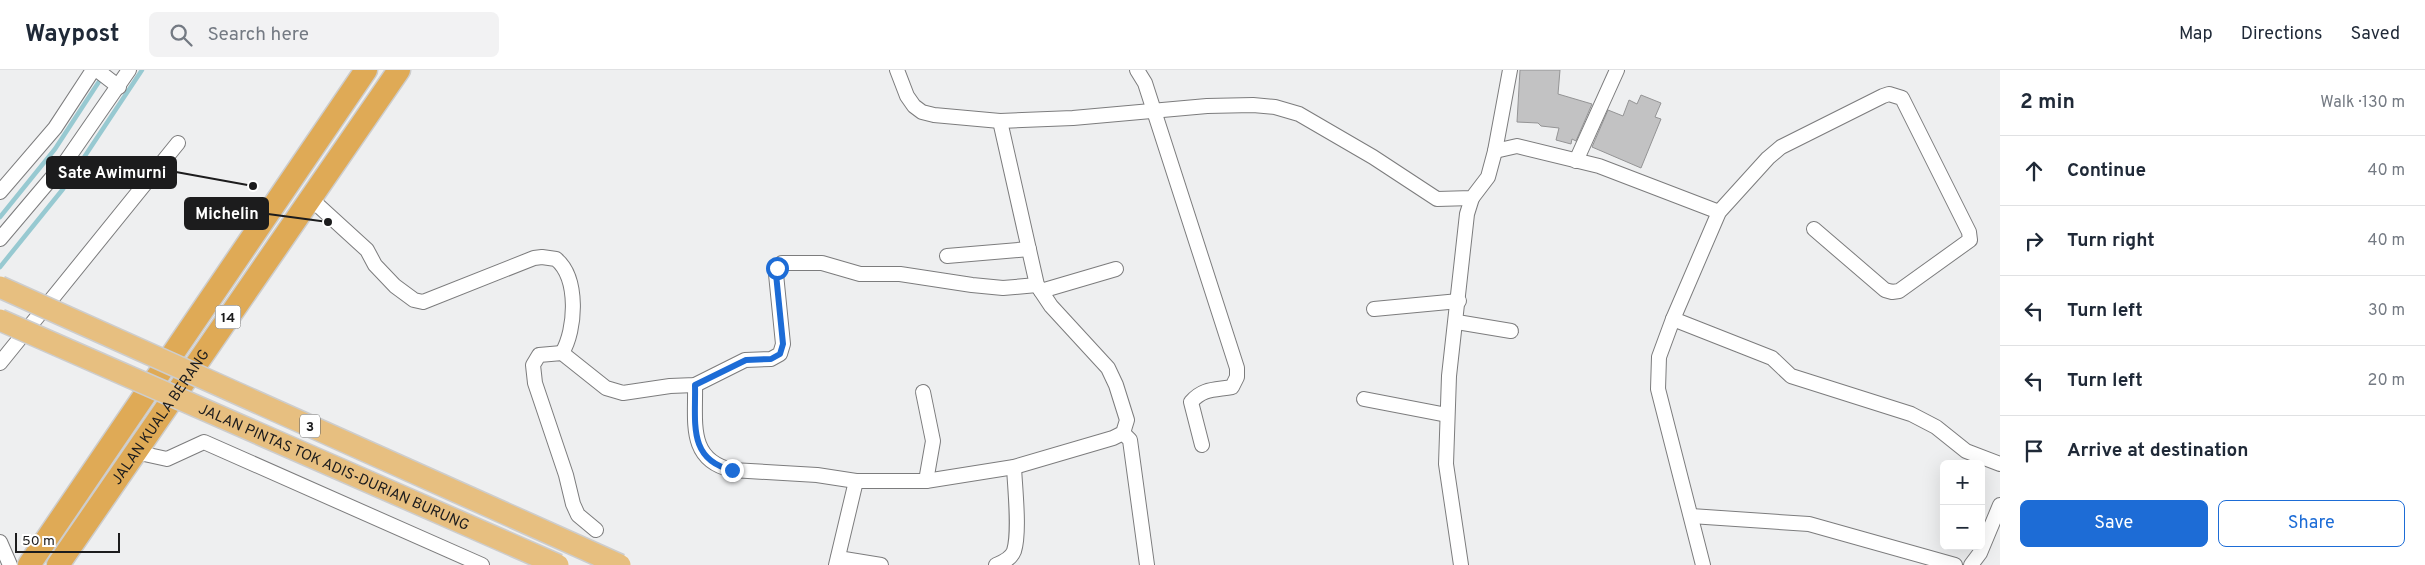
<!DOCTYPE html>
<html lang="en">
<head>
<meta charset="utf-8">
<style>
  :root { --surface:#fff; --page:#f2f2f3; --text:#1f2937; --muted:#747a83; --line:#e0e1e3; --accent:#1d6cd6 }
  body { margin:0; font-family:Overpass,sans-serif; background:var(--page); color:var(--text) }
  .controls { position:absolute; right:15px; bottom:15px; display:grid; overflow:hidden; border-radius:8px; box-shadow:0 5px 20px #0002 }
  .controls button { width:45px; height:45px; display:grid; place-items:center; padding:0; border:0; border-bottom:1px solid var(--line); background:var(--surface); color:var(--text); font:25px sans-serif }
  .scale { position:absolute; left:15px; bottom:12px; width:105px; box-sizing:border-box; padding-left:5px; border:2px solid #1c1c1d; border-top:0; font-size:14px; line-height:18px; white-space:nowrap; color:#1c1c1d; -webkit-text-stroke:4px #fff; paint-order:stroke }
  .stop { position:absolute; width:15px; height:15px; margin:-11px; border:4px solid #1d6cd6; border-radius:50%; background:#fff }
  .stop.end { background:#1d6cd6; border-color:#fff; box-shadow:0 1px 5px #0008 }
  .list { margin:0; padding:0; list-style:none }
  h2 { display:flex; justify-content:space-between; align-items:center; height:65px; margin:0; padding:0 20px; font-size:21px }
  h2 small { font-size:16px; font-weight:400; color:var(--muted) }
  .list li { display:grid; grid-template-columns:32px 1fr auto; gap:15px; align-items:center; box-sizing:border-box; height:70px; padding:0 20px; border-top:1px solid var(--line) }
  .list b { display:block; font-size:19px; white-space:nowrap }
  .list em { font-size:16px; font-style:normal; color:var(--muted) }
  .actions { display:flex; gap:10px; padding:15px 20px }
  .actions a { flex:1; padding:11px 0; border:1px solid var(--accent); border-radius:8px; text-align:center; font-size:18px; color:var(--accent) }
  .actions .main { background:var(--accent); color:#fff }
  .icon { flex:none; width:28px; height:28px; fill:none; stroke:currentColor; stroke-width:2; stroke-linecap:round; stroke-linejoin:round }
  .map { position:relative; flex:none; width:2000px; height:495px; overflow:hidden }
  header { display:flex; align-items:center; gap:30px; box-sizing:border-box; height:70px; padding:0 25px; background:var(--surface); border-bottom:1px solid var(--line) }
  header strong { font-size:24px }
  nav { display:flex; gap:28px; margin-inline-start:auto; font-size:18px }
  .search { width:350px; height:45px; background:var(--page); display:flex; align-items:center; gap:12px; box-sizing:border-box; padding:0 18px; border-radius:8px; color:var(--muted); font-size:19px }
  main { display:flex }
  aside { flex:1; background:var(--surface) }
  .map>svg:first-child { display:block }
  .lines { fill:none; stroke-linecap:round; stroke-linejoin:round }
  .stream { stroke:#97c9d1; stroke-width:4.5 }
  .building { fill:#c2c2c3; stroke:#949495 }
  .minor-casing { stroke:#7c7c7d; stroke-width:16 }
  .trunk-casing { stroke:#cdcdcd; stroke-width:25 }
  .minor { stroke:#fff; stroke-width:14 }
  .trunk { stroke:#dfaa56; stroke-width:22 }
  .primary-bridge-casing { stroke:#cdcdcd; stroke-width:24; stroke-linecap:butt }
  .primary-bridge { stroke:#e7bf80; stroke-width:21 }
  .route { stroke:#1d6cd6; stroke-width:6 }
  .labels { text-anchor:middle; stroke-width:5; stroke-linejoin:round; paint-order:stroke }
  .shield { fill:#fff; stroke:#606061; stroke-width:1 }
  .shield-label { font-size:14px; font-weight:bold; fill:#1c1c1d }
  .street-label { font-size:15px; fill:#1c1c1d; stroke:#fff }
  .leader { fill:none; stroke:#1c1c1d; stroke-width:2 }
  .callout-dot { fill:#1c1c1d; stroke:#fff; stroke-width:2 }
  .callout { fill:#1c1c1d; stroke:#1c1c1d; stroke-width:2 }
  .callout-label { font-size:16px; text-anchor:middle; font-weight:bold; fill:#fff }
</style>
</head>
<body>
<header>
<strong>Waypost</strong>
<div class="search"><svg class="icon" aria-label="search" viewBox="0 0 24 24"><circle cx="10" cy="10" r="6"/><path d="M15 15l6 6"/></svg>Search here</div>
<nav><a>Map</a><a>Directions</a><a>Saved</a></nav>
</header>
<main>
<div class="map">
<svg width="2000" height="495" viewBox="0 0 2000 495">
  <rect width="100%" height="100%" fill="#eeeff0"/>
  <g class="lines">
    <g class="stream">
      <polyline points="0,147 55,79 102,7"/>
      <polyline points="0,197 63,119 142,0"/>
    </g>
  </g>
  <g class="building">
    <polygon points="1520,0 1560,0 1558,24 1592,34 1576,71 1572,69 1571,74 1556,70 1559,58 1541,56 1538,53 1517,52"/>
    <polygon points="1641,25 1661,33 1655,47 1661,49 1641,98 1592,77 1608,40 1623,46 1629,30 1637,34"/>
  </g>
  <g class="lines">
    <defs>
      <g id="minor">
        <polyline points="97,0 119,17"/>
        <polyline points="897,0 907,26 914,36 922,42 934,45 1000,51 1073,48 1207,36 1253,35 1275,37 1299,44 1373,87 1437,129 1472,128 1488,107 1495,81 1510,0"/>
        <path d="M1137,0L1145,13L1237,298V307L1232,317C1215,320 1203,318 1191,332L1202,375"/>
        <polyline points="1495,81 1517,76 1599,96 1719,142"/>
        <polyline points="1576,91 1617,0"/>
        <polyline points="0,122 55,58 93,0"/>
        <path d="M310,128L367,180L375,195L395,216L414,230L423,232L534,188L542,187L556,189C579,208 576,260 562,283"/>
        <polyline points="0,169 66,91 129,0"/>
        <polyline points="947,186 1029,179"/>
        <polyline points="1041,221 1116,199"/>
        <polyline points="1374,239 1459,231"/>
        <polyline points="1673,249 1772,288 1791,306 1911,344 1936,357 1966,381 2000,394"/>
        <polyline points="1457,252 1511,261"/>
        <polyline points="0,293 178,73"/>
        <path d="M695,315C696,351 687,390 732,400L817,405L856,411"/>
        <polyline points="923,322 933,371 926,411"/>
        <polyline points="1364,329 1447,345"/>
        <polyline points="1123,363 1130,370 1147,495"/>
        <polyline points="135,382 167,389 204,372 482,495"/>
        <polyline points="1691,446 1809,454 1955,495"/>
        <polyline points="596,460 578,445 573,434 566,405 535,313 533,295 539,285 562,283 606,318 623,323 670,316 695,315 745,290 771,289 780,284 783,274 776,204 782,193 822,193 860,204 900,204 972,215 1003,218 1037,215"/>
        <polyline points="0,472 10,495"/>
        <polyline points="838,488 881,495"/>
        <polyline points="836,495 856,411 926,411 1014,397 1113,368 1123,363 1127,350 1116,315 1108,298 1051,236 1037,215 1000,51"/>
        <path d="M996,495C1003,492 1011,489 1014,481C1020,462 1015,419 1014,397"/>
        <polyline points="1461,495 1446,394 1449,306 1467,144 1472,128"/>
        <polyline points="1703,495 1658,319 1659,287 1673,249 1719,142 1768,88 1781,77 1883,26 1889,24 1902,28 1969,162 1970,170 1899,221 1892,222 1885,220 1814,159"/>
        <polyline points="1971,495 1980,483 2000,435"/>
      </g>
      <g id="trunk">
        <polyline points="29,495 366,0"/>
        <path id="s1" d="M58,495L399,0"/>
      </g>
    </defs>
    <use href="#minor" class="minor-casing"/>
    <use href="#trunk" class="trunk-casing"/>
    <use href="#minor" class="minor"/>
    <use href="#trunk" class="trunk"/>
    <defs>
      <g id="primary-bridge">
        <polyline points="0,217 620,495"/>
        <path id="s2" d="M0,250L558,495"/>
      </g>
    </defs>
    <use href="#primary-bridge" class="primary-bridge-casing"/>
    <use href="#primary-bridge" class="primary-bridge"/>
  </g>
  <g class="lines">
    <path class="route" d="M732,400C687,390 696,351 695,315L746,290L771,289L780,284L783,274L776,204L777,198"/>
  </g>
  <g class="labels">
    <g class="shield">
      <rect x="215.5" y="235.5" width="25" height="23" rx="4"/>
      <rect x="300" y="344.5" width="20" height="23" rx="4"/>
    </g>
    <g class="shield-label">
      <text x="228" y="252">14</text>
      <text x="310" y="361">3</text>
    </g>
    <g class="street-label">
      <text dy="5" stroke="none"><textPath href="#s1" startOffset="180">JALAN KUALA BERANG</textPath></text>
      <text dy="5" stroke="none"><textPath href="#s2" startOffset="365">JALAN PINTAS TOK ADIS-DURIAN BURUNG</textPath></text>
    </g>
  </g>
  <path class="leader" d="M253 116L176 102M328 152L268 144"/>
  <g class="callout-dot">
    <circle cx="253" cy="116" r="5"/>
    <circle cx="328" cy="152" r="5"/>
  </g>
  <g class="callout">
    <rect x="47" y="87" width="129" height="31" rx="5"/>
    <rect x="185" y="128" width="83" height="31" rx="5"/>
  </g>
  <g class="callout-label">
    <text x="112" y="108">Sate Awimurni</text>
    <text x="227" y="149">Michelin</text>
  </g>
</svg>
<div class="controls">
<button>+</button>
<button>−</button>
</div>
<div class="scale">50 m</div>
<div class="stop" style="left:777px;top:198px"></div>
<div class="stop end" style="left:732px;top:400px"></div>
</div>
<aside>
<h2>2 min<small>Walk · 130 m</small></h2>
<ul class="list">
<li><svg class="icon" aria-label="ahead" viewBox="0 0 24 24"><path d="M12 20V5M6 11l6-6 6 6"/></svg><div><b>Continue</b></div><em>40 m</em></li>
<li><svg class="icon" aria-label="right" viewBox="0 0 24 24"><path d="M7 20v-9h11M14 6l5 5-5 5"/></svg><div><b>Turn right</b></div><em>40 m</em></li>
<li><svg class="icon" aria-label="left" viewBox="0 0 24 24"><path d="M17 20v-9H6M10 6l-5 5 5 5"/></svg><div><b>Turn left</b></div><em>30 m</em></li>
<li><svg class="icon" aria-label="left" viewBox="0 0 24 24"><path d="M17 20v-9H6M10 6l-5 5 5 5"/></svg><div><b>Turn left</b></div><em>20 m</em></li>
<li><svg class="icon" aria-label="arrive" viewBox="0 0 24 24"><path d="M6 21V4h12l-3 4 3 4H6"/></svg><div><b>Arrive at destination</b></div></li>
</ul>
<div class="actions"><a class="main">Save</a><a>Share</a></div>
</aside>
</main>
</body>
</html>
